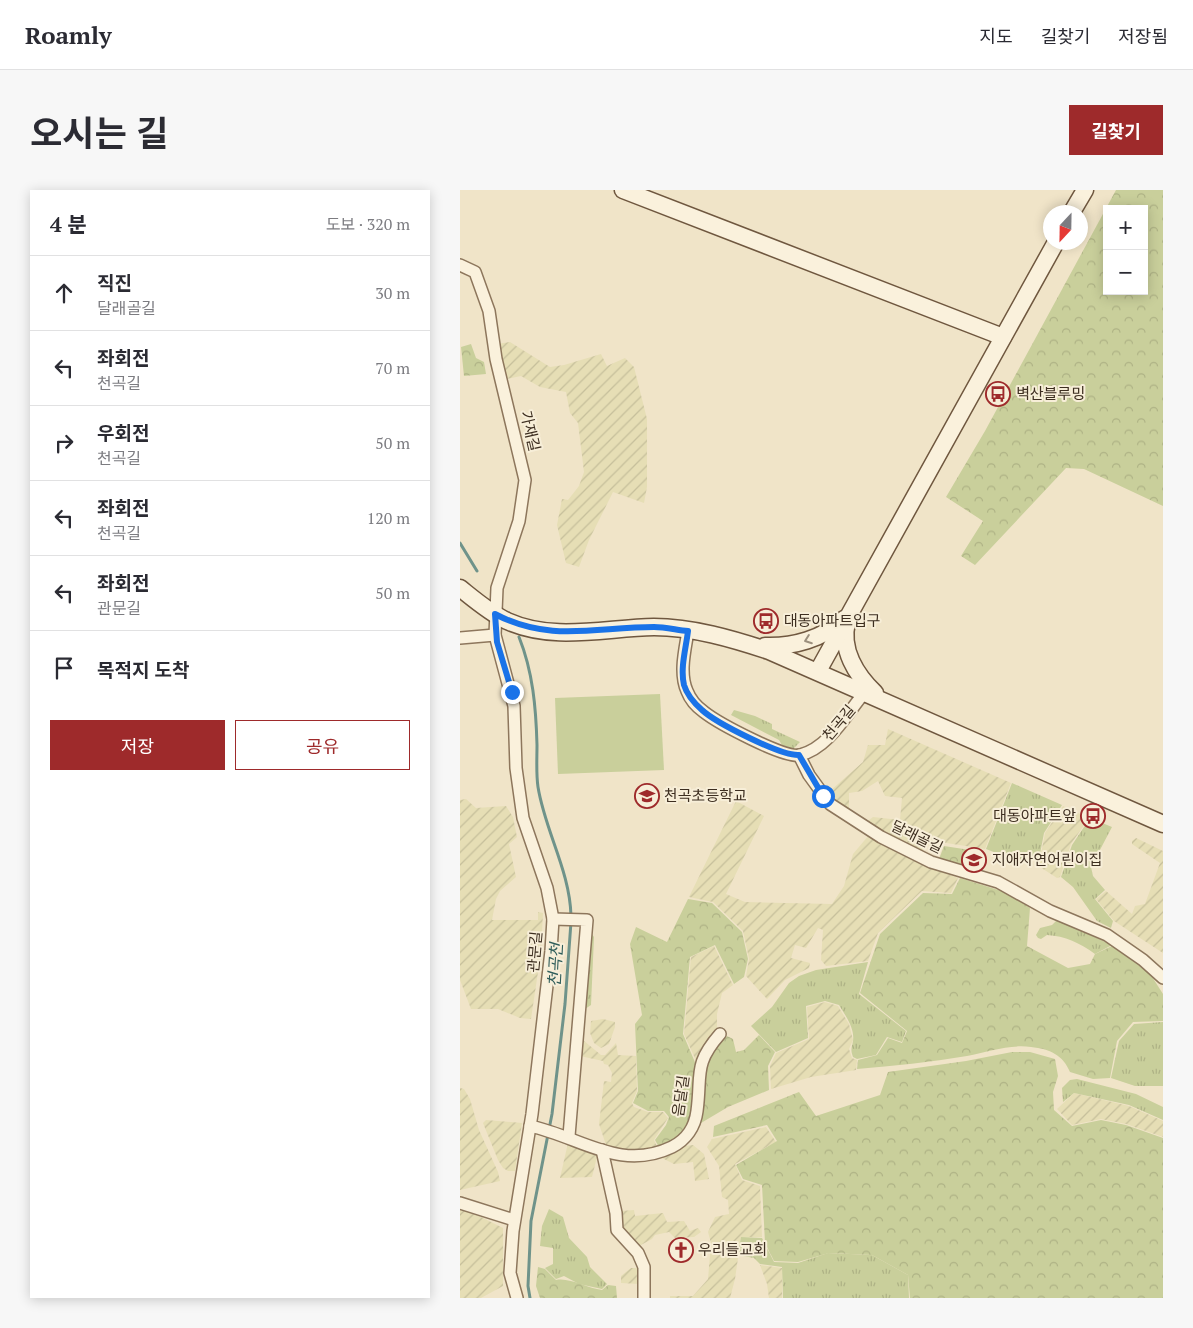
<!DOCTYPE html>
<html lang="ko">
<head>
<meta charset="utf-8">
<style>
  :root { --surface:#fff; --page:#f7f7f7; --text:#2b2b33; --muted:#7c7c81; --line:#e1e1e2; --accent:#9e2a2b }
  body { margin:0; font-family:"PT Serif","Noto Sans KR",serif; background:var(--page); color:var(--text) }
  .controls { position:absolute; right:15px; top:15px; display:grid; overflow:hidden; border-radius:0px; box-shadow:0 2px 12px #0003 }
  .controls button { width:45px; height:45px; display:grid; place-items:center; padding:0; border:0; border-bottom:1px solid var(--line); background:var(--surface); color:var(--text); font:25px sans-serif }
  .compass { position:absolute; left:583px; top:15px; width:45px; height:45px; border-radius:50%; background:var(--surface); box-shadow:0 2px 12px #0003; rotate:202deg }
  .stop { position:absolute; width:15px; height:15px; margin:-11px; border:4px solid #1a73e8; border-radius:50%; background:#fff }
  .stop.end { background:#1a73e8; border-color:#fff; box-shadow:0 1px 5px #0008 }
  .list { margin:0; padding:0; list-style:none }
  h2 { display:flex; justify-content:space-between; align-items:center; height:65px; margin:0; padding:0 20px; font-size:21px }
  h2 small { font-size:16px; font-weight:400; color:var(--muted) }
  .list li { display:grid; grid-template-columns:32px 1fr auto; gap:15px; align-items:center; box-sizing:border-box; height:75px; padding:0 20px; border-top:1px solid var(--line) }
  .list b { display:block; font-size:19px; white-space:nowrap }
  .list p { margin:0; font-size:16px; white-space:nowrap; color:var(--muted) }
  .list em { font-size:16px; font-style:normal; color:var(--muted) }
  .actions { display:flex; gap:10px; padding:15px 20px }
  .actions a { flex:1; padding:11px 0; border:1px solid var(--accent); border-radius:0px; text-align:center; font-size:18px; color:var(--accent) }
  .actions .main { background:var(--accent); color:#fff }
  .icon { flex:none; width:28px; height:28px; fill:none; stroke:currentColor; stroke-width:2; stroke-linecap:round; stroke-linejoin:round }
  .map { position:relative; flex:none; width:703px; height:1108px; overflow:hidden; border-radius:0px }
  header { display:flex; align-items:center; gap:30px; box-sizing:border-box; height:70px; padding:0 25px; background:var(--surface); border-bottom:1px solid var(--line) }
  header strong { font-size:24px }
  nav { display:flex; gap:28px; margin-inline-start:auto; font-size:18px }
  .intro { display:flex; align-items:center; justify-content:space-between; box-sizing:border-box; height:120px; padding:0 30px }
  h1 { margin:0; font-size:35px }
  .button { padding:12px 22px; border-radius:0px; background:var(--accent); color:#fff; font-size:18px; font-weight:700 }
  main { display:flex; gap:30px; padding:0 30px }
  aside { flex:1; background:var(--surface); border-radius:0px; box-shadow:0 2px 12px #0003 }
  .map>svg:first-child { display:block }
  .farmland { fill:url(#farmland-furrows) }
  .grass { fill:url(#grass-tufts) }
  .forest { fill:url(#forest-crowns); fill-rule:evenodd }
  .pitch { fill:#c9cf9b }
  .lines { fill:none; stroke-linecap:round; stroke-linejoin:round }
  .stream { stroke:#6f938a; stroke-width:3 }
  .street-casing { stroke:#8d765c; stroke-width:14 }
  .secondary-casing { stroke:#6f573f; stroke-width:19 }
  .street { stroke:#faf1dc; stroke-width:11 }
  .secondary { stroke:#faf1dc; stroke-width:16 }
  .oneway { stroke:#9c907e }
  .route { stroke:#1a73e8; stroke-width:6 }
  .labels { text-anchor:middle; stroke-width:4; stroke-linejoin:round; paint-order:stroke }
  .poi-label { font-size:15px; fill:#3d2e20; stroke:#f7eed8; text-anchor:start }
  .street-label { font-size:15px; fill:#3d2e20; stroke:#f7eed8 }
  .water-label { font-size:16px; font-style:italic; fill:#2f5d5a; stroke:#f7eed8 }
</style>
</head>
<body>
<header>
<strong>Roamly</strong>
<nav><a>지도</a><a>길찾기</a><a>저장됨</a></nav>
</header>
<div class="intro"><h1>오시는 길</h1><a class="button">길찾기</a></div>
<main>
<aside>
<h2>4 분<small>도보 · 320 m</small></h2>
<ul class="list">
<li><svg class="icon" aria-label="ahead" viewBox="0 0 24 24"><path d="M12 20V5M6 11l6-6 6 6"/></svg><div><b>직진</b><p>달래골길</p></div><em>30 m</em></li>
<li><svg class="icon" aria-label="left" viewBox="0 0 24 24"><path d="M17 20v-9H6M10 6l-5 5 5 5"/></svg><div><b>좌회전</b><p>천곡길</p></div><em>70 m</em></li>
<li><svg class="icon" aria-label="right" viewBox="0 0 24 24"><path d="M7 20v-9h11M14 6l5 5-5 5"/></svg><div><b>우회전</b><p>천곡길</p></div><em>50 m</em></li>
<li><svg class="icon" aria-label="left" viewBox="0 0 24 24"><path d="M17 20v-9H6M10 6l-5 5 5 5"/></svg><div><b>좌회전</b><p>천곡길</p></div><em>120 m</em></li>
<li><svg class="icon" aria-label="left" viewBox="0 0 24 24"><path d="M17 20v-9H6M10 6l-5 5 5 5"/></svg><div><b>좌회전</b><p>관문길</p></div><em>50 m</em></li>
<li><svg class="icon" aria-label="arrive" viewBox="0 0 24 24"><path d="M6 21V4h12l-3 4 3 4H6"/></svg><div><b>목적지 도착</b></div></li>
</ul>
<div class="actions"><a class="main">저장</a><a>공유</a></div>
</aside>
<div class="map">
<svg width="703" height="1108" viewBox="0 0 703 1108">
  <defs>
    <pattern id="farmland-furrows" width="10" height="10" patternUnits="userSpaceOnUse" patternTransform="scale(1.25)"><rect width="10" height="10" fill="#e6deb5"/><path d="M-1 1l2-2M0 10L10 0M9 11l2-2" fill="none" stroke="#c6bf9b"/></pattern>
    <pattern id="grass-tufts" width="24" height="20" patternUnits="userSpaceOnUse" patternTransform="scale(1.25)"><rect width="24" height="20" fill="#c9cf9b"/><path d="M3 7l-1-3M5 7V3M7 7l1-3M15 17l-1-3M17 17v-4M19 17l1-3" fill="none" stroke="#aeb285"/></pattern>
    <pattern id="forest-crowns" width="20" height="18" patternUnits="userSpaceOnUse" patternTransform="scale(1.25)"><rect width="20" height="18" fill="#c9cf9b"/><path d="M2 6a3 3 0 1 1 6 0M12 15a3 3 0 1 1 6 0" fill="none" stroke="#aeb285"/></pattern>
  </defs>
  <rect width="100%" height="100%" fill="#f0e4c8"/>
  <g class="farmland">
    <polygon points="50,152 90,177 104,175 141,164 147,176 165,168 174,177 187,229 187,297 184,313 153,302 129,350 119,377 106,373 97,335 102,309 108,310 119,296 124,282 118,233 110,223 106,202 80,197 61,186 47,189 37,154"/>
    <polygon points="428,539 551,593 525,659 467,650 462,662 424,644 408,631 413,627 440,630 442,608 425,606 418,591 402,601 389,603 389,620 378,616 370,601 403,572 408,555 425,555"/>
    <polygon points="6,609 16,618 46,616 53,627 57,647 49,654 56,687 40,701 36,709 32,730 78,730 78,722 83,723 81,762 71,829 60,828 38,819 11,819 0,790 0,610"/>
    <polygon points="276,611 304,626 266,704 285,712 372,714 384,696 393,664 409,645 461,674 498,688 491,703 462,701 418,743 408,771 366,776 361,770 363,740 358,738 346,758 335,755 331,768 350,773 349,778 325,790 307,809 286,786 289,769 283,741 253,712 229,707"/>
    <polygon points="603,616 629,628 611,654 600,687 597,688 580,677 580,669 585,643"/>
    <polygon points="676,648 703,661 703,763 654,731 636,709 646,701 672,724 675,716 685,714 700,673 672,654 672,651"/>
    <polygon points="254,756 273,795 262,803 257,824 257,843 238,875 224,844 231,767"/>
    <polygon points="365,812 378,816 389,834 393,850 389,859 392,868 397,870 396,880 351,887 311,899 310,876 316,863 349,849 347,817"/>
    <polygon points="143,829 155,832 155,837 149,854 141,858 134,853 130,843 131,831"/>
    <polygon points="123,850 141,865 145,865 156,853 158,865 176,866 177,901 172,913 174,917 188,922 203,922 208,928 194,950 198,959 160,961 146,955 139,934 144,891 151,892 152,883 148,875 144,874 143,871 120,866"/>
    <polygon points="0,898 4,899 10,909 19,940 38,982 40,991 0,1000"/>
    <polygon points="614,903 669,916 703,931 703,947 666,934 641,929 612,935 597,919"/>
    <polygon points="26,930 62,933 55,981 48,981 43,978 38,970 23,933"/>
    <polygon points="306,937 316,952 275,974 282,990 300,996 302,1047 281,1047 275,1089 270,1108 210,1108 210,1106 233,1106 248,1089 251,1053 248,1042 255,1027 269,1024 268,1010 262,1007 259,976 247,957 252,949"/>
    <polygon points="108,953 138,963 132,987 100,988"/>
    <polygon points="233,955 244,964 249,989 235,991 233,972 214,974 202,968 202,965 224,956"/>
    <polygon points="0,1020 7,1020 43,1038 43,1096 21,1108 0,1108"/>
    <polygon points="174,1020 175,1026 203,1023 207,1032 224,1031 230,1041 238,1038 241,1042 234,1047 215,1048 209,1042 195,1045 192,1049 179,1056 164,1041 162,1036 161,1021"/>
    <polygon points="300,1075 322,1078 322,1108 309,1108 307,1094"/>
    <polygon points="171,1078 179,1078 179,1094 161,1093 161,1086"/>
  </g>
  <g class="grass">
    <polygon points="274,520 295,526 312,534 312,539 340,552 333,559 322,555 319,550 271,525"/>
    <polygon points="552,593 602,615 584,643 579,669 566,665 559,672 526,659"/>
    <polygon points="630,628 652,637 631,677 633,686 645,700 635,709 653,731 651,738 637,731 613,697 601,687 612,655"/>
    <path d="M597,730L652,755L635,764C620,753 605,746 587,745L581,749L578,748L576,745L580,738L592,735Z"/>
    <polygon points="129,740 134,747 131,815 125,819 123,817"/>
    <path d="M408,772L399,804L446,841L442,852L427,847L416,865L397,869L393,867C390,859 392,858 393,851C395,838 385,825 379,815L365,811L346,816L348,848L316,862L291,836L312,817L329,793L339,786L356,780Z"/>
    <polygon points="703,832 703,896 675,896 651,888 659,851 674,834"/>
    <polygon points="617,889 676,904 703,917 703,930 669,915 614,903 603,912 602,898 610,890"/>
    <polygon points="89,1019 103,1027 109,1048 127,1067 130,1077 147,1094 142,1099 119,1094 104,1086 96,1089 85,1078 93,1074 93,1058 80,1056 82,1036"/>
    <polygon points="281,1047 302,1048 314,1072 338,1073 368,1063 412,1065 448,1085 449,1108 323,1108 322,1077 300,1074 294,1068 278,1065"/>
  </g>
  <g class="forest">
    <path d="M656,0H703V316L624,279L606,278L515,375L501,366L523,331L486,307L525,241ZM647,19H684V101H647Z"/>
    <polygon points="11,154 16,168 24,172 26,184 4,186 1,157"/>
    <polygon points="484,656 510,660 504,675 479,669"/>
    <path d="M500,688L548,703L570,718L567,756L608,778L630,774L635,764L652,756L689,782L703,804V831L673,832L657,851L650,888L633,889L610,882C603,865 590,859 571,857C550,854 528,862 507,866C470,872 434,876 397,879L398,870L417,865L428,848L442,853L447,841L400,803L420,744L463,703L492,704Z"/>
    <polygon points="228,709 252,713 282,742 288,769 284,787 274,794 255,755 230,767 223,844 237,877 234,923 226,942 200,959 195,950 206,935 209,927 204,921 188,921 173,913 178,901 175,834 182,825 170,754 176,737 207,752"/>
    <polygon points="299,845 315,862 308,876 309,900 268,917 241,933 236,933 246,867 267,846 273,849 276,862 284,860"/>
    <polygon points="552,862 570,862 595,869 598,886 593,902 594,920 612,936 641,930 666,935 703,948 703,1108 450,1108 448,1085 412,1065 369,1063 338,1072 314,1071 305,1053 302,995 283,989 276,975 317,951 307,935 253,947 254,936 339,902 356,926 420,905 428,882 506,871"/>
    <path d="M78,1077L85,1079L96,1090C109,1087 127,1098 142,1100L148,1095L156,1096L157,1108H80L76,1096Z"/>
  </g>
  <polygon class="pitch" points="200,504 204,580 98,584 95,508"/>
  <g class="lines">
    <g class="stream">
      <polyline points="0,353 17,381"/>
      <path d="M59,447C73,482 76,518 77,555C77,569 76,584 78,597C85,641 110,681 111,726"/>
      <polyline points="70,1108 68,1096 71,1031 92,924 105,814 111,732"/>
    </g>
    <defs>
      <g id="street">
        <polyline points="0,75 15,82 29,121 36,169 65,290 59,331 37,398 35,445 54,516 56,578 63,628 87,698 93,729 91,761 72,924 53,1041 50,1083 57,1108"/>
        <path d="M228,441C225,460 219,483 227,501C230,509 237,517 244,522C258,533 325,569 340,565C369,558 387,523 405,502"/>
        <polyline points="0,448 35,445"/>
        <polyline points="339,565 349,585 370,614 421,647 471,672 538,692 590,721 647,745 683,770 703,788"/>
        <polyline points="93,729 127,730 109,946"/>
        <path d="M70,936C121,947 160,982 212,957C226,950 235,937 237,921C242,884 233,875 260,844"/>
        <polyline points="142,960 156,1023 157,1040 178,1063 184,1077 184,1108"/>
        <polyline points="0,1013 54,1030"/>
      </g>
      <g id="secondary">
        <polyline points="163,0 543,147"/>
        <polyline points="612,22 625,0"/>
        <path d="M0,398C15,410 30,423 47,431C94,452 144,438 194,437C232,437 273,449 309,461L703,634"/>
        <path d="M387,432C380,459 396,485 415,503"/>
        <path d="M305,456C333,457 363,449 384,429"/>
        <polyline points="358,481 596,52"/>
      </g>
    </defs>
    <use href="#street" class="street-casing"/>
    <use href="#secondary" class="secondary-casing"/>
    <use href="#street" class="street"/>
    <use href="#secondary" class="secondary"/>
  </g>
  <defs><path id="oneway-chevron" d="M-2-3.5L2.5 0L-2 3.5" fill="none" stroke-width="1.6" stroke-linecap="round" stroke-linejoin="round" transform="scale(1.25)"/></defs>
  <use class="oneway" href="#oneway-chevron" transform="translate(348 450) rotate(160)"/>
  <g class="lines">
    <path class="route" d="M52,502L37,452L35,424C90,453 136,437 194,437C205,437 217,440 228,441C226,458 220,478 224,495C227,505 234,513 242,520C256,533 321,566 339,565L363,606"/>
  </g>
  <defs>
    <symbol id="bus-ring" viewBox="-11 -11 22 22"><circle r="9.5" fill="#f7eed8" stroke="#9e2a2b" stroke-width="1.5"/><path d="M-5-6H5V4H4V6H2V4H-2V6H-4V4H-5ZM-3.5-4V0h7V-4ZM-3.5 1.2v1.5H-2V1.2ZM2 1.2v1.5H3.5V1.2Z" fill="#9e2a2b"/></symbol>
    <symbol id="school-ring" viewBox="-11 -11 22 22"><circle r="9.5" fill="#f7eed8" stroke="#9e2a2b" stroke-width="1.5"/><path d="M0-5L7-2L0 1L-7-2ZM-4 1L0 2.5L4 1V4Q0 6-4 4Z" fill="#9e2a2b"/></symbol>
    <symbol id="church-ring" viewBox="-11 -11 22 22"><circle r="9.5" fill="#f7eed8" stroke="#9e2a2b" stroke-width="1.5"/><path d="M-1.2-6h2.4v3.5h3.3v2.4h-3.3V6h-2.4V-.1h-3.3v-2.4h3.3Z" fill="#9e2a2b"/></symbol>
  </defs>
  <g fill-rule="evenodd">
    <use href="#bus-ring" x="524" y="190" width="28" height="28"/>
    <use href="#bus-ring" x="292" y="417" width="28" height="28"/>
    <use href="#school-ring" x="173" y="592" width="28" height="28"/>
    <use href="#bus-ring" x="619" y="612" width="28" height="28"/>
    <use href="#school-ring" x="500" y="656" width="28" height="28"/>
    <use href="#church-ring" x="207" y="1046" width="28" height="28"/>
  </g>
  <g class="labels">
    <g class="poi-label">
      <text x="556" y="209">벽산블루밍</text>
      <text x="324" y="436">대동아파트입구</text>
      <text x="204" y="611">천곡초등학교</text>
      <text x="616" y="631" text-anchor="end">대동아파트앞</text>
      <text x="532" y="675">지애자연어린이집</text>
      <text x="238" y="1065">우리들교회</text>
    </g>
    <g class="street-label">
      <text transform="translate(70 241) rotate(77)" y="5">가재길</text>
      <text transform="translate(379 533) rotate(-50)" y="5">천곡길</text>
      <text transform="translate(457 647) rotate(26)" y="5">달래골길</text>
      <text transform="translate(75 762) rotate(-85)" y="5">관문길</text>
      <text transform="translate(221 906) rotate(-82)" y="5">음달길</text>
    </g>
    <g class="water-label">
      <text transform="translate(95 775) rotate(-87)" y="6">천곡천</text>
    </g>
  </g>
</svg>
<div class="controls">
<button>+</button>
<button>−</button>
</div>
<svg class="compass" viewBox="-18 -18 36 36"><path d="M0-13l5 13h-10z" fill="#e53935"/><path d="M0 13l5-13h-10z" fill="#7c7c81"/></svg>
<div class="stop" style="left:363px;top:606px"></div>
<div class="stop end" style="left:52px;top:502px"></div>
</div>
</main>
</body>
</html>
